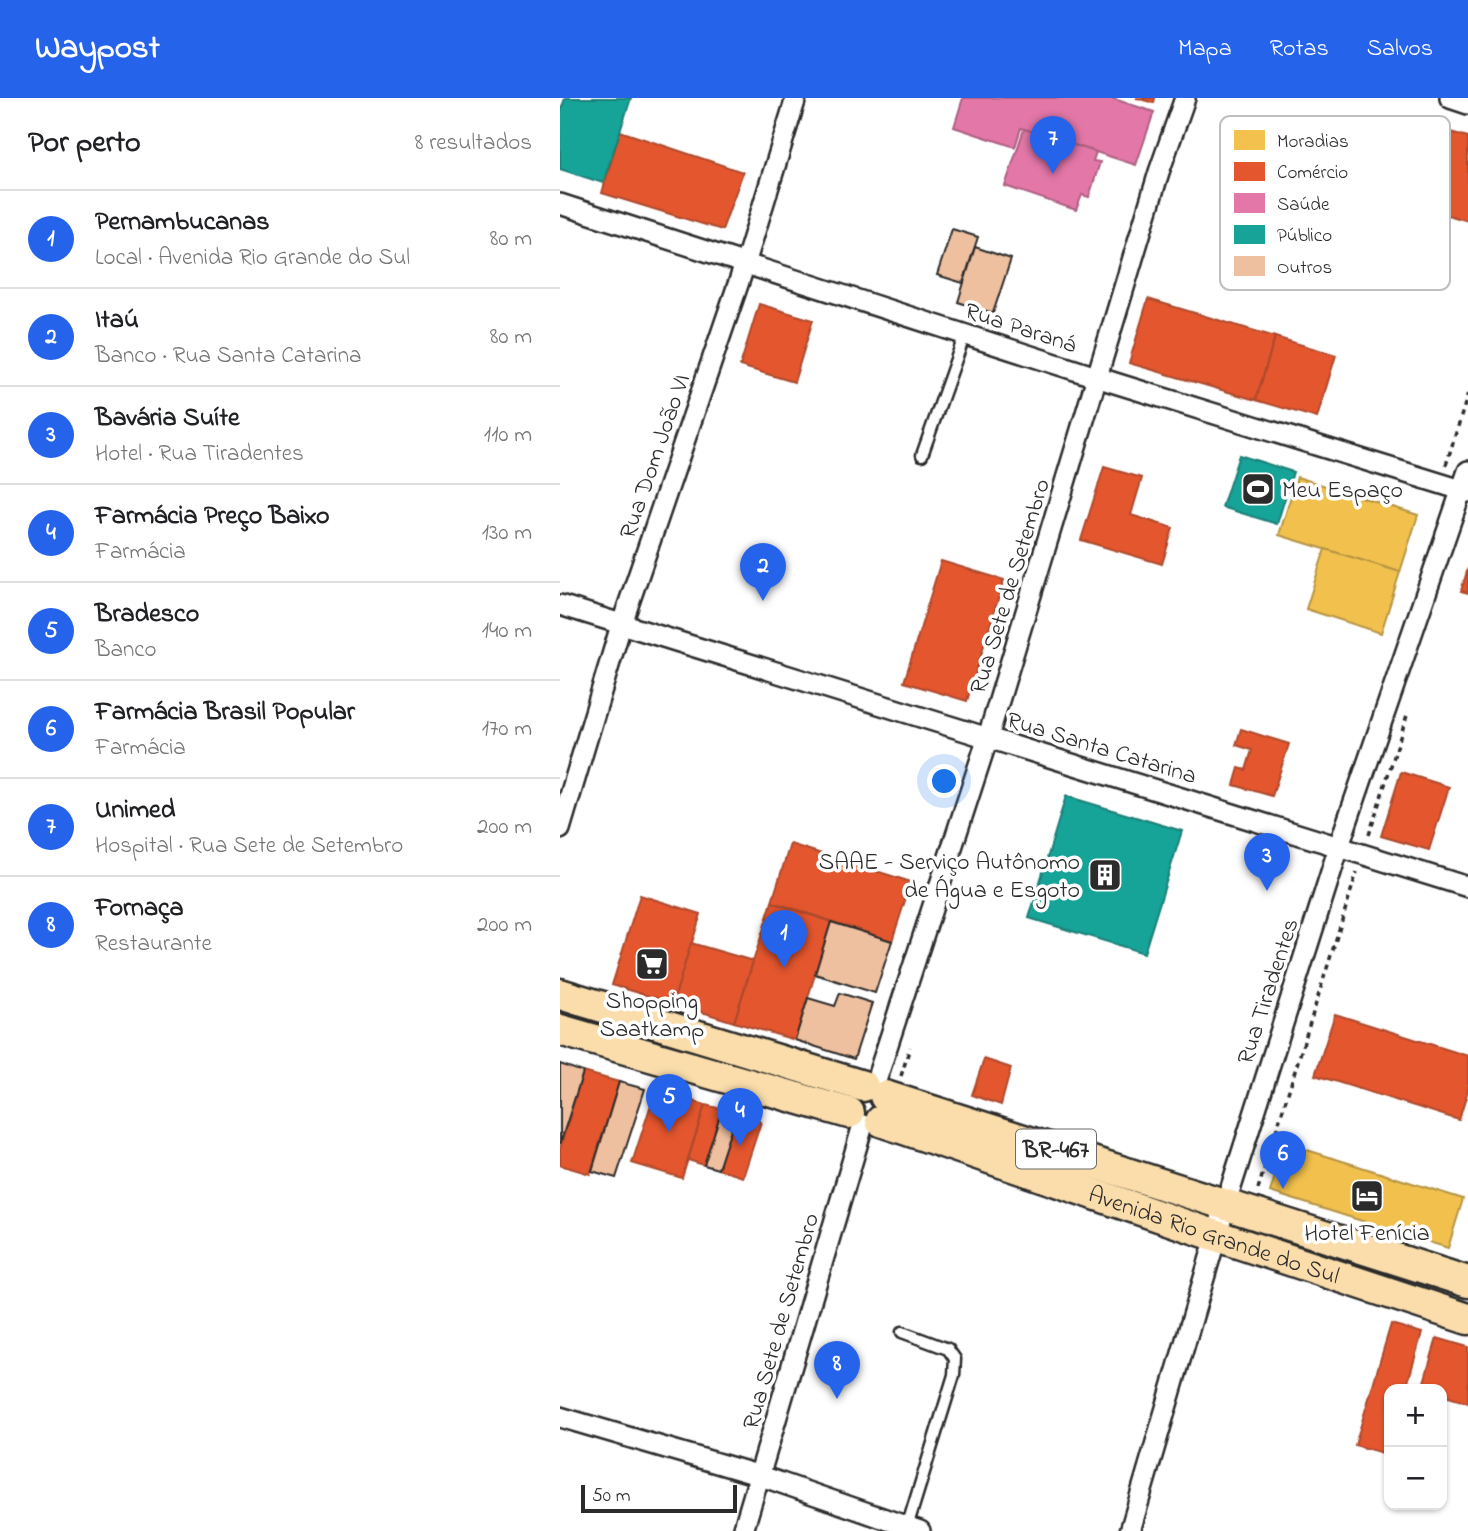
<!DOCTYPE html>
<html lang="pt">
<head>
<meta charset="utf-8">
<style>
  :root { --surface:#fff; --page:#f6f6f6; --text:#202124; --muted:#757577; --line:#e0e0e0; --accent:#2563eb }
  body { margin:0; font-family:"Indie Flower",sans-serif; background:var(--page); color:var(--text) }
  .controls { position:absolute; right:21px; bottom:21px; display:grid; overflow:hidden; border-radius:14px; box-shadow:0 2px 5px #0004 }
  .controls button { width:63px; height:63px; display:grid; place-items:center; padding:0; border:0; border-bottom:2px solid var(--line); background:var(--surface); color:var(--text); font:35px sans-serif }
  .scale { position:absolute; left:21px; bottom:18px; width:156px; box-sizing:border-box; padding-left:7px; border:4px solid #2b2b2b; border-top:0; font-size:19px; line-height:24px; white-space:nowrap; color:#2b2b2b; -webkit-text-stroke:5px #fff; paint-order:stroke }
  .you { position:absolute; left:385px; top:684px; width:24px; height:24px; margin:-18px; border:5px solid #fff; border-radius:50%; background:#1a73e8; box-shadow:0 0 0 10px #1a73e833 }
  .badge { display:grid; place-items:center; width:46px; height:46px; border-radius:50%; background:var(--accent); color:#fff; font-size:23px; font-weight:700 }
  .pin { position:absolute; translate:-50% -58px; filter:drop-shadow(0 2px 4px #0008) }
  .pin::after { content:''; position:absolute; top:37px; width:24px; height:21px; background:inherit; clip-path:polygon(0 0,100% 0,50% 100%) }
  .list { margin:0; padding:0; list-style:none }
  h2 { display:flex; justify-content:space-between; align-items:center; height:91px; margin:0; padding:0 28px; font-size:30px }
  h2 small { font-size:23px; font-weight:400; color:var(--muted) }
  .list li { display:grid; grid-template-columns:46px 1fr auto; gap:21px; align-items:center; box-sizing:border-box; height:98px; padding:0 28px; border-top:2px solid var(--line) }
  .list b { display:block; font-size:26px; white-space:nowrap }
  .list p { margin:0; font-size:23px; white-space:nowrap; color:var(--muted) }
  .list em { font-size:23px; font-style:normal; color:var(--muted) }
  .map { position:relative; flex:none; width:908px; height:1433px; overflow:hidden }
  header { display:flex; align-items:center; gap:42px; box-sizing:border-box; height:98px; padding:0 35px; background:var(--accent); color:#fff }
  header strong { font-size:33px }
  nav { display:flex; gap:38px; margin-inline-start:auto; font-size:24px }
  main { display:flex }
  aside { flex:1; background:var(--surface) }
  .map>svg:first-child { display:block }
  .homes { fill:#f2c14e; stroke:#b69444; stroke-width:2 }
  .shops { fill:#e4572e; stroke:#ac4a2d; stroke-width:2 }
  .health { fill:#e377a8; stroke:#ac6082; stroke-width:2 }
  .public { fill:#17a398; stroke:#1d7f77; stroke-width:2 }
  .building { fill:#efc09f; stroke:#2b2b2b; stroke-width:2 }
  .lines { fill:none; stroke-linecap:round; stroke-linejoin:round }
  .service-casing { stroke:#2b2b2b; stroke-width:15 }
  .minor-casing { stroke:#2b2b2b; stroke-width:24 }
  .primary-casing { stroke:#2b2b2b; stroke-width:35 }
  .path { stroke:#2b2b2b; stroke-width:3.5; stroke-dasharray:5 5; stroke-linecap:butt }
  .service { stroke:#fff; stroke-width:10 }
  .minor { stroke:#fff; stroke-width:19 }
  .primary { stroke:#faddab; stroke-width:30 }
  .labels { text-anchor:middle; stroke-width:7; stroke-linejoin:round; paint-order:stroke }
  .shield { fill:#fff; stroke:#6b6b6b; stroke-width:2 }
  .shield-label { font-size:23px; font-weight:bold; fill:#2b2b2b }
  .street-label { font-size:24px; fill:#2b2b2b; stroke:#fff }
  .poi-label { font-size:24px; fill:#2b2b2b; stroke:#fff }
  .key { fill:#fff; stroke:#bfbfbf; stroke-width:2 }
  .key-label { font-size:19px; fill:#2b2b2b }
</style>
</head>
<body>
<header>
<strong>Waypost</strong>
<nav><a>Mapa</a><a>Rotas</a><a>Salvos</a></nav>
</header>
<main>
<aside>
<h2>Por perto<small>8 resultados</small></h2>
<ul class="list">
<li><span class="badge">1</span><div><b>Pernambucanas</b><p>Local · Avenida Rio Grande do Sul</p></div><em>80 m</em></li>
<li><span class="badge">2</span><div><b>Itaú</b><p>Banco · Rua Santa Catarina</p></div><em>80 m</em></li>
<li><span class="badge">3</span><div><b>Bavária Suíte</b><p>Hotel · Rua Tiradentes</p></div><em>110 m</em></li>
<li><span class="badge">4</span><div><b>Farmácia Preço Baixo</b><p>Farmácia</p></div><em>130 m</em></li>
<li><span class="badge">5</span><div><b>Bradesco</b><p>Banco</p></div><em>140 m</em></li>
<li><span class="badge">6</span><div><b>Farmácia Brasil Popular</b><p>Farmácia</p></div><em>170 m</em></li>
<li><span class="badge">7</span><div><b>Unimed</b><p>Hospital · Rua Sete de Setembro</p></div><em>200 m</em></li>
<li><span class="badge">8</span><div><b>Fornaça</b><p>Restaurante</p></div><em>200 m</em></li>
</ul>
</aside>
<div class="map">
<svg width="908" height="1433" viewBox="0 0 908 1433">
  <rect width="100%" height="100%" fill="#fff"/>
  <filter id="ink" filterUnits="userSpaceOnUse"><feTurbulence type="fractalNoise" baseFrequency=".0143" numOctaves="2"/><feDisplacementMap in="SourceGraphic" scale="14" xChannelSelector="R" yChannelSelector="G"/><feConvolveMatrix kernelMatrix="1 2 1 2 8 2 1 2 1" color-interpolation-filters="sRGB"/></filter>
  <g filter="url(#ink)">
    <g class="homes">
      <polygon points="737,379 858,417 840,474 719,437"/>
      <polygon points="765,451 840,474 821,535 746,511"/>
      <polygon points="725,1045 903,1101 888,1150 710,1094"/>
    </g>
    <g class="shops">
      <polygon points="576,0 595,0 594,5"/>
      <polygon points="880,31 908,39 908,123 857,108"/>
      <polygon points="60,33 183,74 162,132 42,95"/>
      <polygon points="588,201 715,239 696,302 569,265"/>
      <polygon points="199,206 253,222 234,284 180,268"/>
      <polygon points="715,239 776,257 757,320 696,302"/>
      <polygon points="544,369 582,380 571,417 613,430 602,466 521,442"/>
      <polygon points="381,463 444,482 407,603 344,584"/>
      <polygon points="908,470 908,495 901,493"/>
      <polygon points="681,631 729,646 712,698 674,687 679,670 686,672 692,652 676,647"/>
      <polygon points="841,674 889,689 869,752 821,738"/>
      <polygon points="230,746 351,784 332,843 212,804"/>
      <polygon points="80,797 141,816 113,905 52,887"/>
      <polygon points="212,804 271,824 235,942 174,924"/>
      <polygon points="131,845 193,863 174,924 113,905"/>
      <polygon points="775,916 908,958 908,992 899,1022 755,977"/>
      <polygon points="424,961 451,970 441,1007 412,997"/>
      <polygon points="23,974 59,984 30,1076 0,1067 0,1051"/>
      <polygon points="96,991 145,1007 122,1080 72,1065"/>
      <polygon points="145,1007 162,1011 144,1067 128,1062"/>
      <polygon points="176,1016 201,1024 183,1079 158,1071"/>
      <polygon points="831,1226 862,1235 846,1291 829,1291 829,1346 826,1356 795,1347"/>
      <polygon points="877,1240 908,1249 908,1305 882,1297 882,1291 862,1291"/>
    </g>
    <g class="health">
      <polygon points="403,0 551,0 594,14 576,67 461,30 455,49 394,29"/>
      <polygon points="464,31 536,54 533,63 540,64 529,99 522,97 516,112 445,88"/>
    </g>
    <g class="public">
      <polygon points="5,0 71,0 43,85 0,71 0,16"/>
      <polygon points="679,357 733,374 717,426 662,409"/>
      <polygon points="506,698 622,733 584,855 469,820"/>
    </g>
    <g class="building">
      <polygon points="392,131 418,139 403,185 377,177"/>
      <polygon points="415,149 451,161 433,215 398,204"/>
      <polygon points="271,824 332,843 315,895 255,876"/>
      <polygon points="280,895 312,905 294,961 235,942 248,900 275,908"/>
      <polygon points="0,966 23,974 0,1046"/>
      <polygon points="59,984 85,991 56,1080 32,1073"/>
      <polygon points="162,1011 176,1016 158,1071 144,1067"/>
    </g>
    <g class="lines">
      <defs>
        <g id="service">
          <polyline points="362,357 405,236"/>
          <polyline points="342,1234 388,1251 395,1261 394,1277 347,1429"/>
        </g>
        <g id="minor">
          <polyline points="890,0 908,6"/>
          <polyline points="0,106 555,285 908,394"/>
          <polyline points="0,507 908,789"/>
          <polyline points="0,731 59,534 185,166 236,0"/>
          <polyline points="314,989 428,639 599,74 625,0"/>
          <polyline points="0,1319 201,1378 360,1433"/>
          <polyline points="183,1433 303,1027"/>
          <polyline points="570,1433 666,1105 784,733 908,373"/>
        </g>
        <g id="primary">
          <polyline points="0,896 303,988"/>
          <polyline points="0,932 289,1015"/>
          <polyline points="325,998 908,1184"/>
          <path id="s1" d="M321,1023L657,1138L908,1221"/>
        </g>
      </defs>
      <use href="#service" class="service-casing"/>
      <use href="#minor" class="minor-casing"/>
      <use href="#primary" class="primary-casing"/>
      <g class="path">
        <polyline points="886,367 908,296"/>
        <polyline points="809,737 848,614"/>
        <polyline points="341,978 350,949"/>
        <polyline points="698,1091 797,774"/>
      </g>
      <use href="#service" class="service"/>
      <use href="#minor" class="minor"/>
      <use href="#primary" class="primary"/>
    </g>
  </g>
  <defs>
    <symbol id="stadium-square" viewBox="-11 -11 22 22"><rect x="-9" y="-9" width="18" height="18" rx="4" fill="#2b2b2b" stroke="#fff"/><path d="M0-5a6.5 5 0 1 0 0 10a6.5 5 0 1 0 0-10ZM-3.5-1.8h7v3.6h-7Z" fill="#fff"/></symbol>
    <symbol id="building-square" viewBox="-11 -11 22 22"><rect x="-9" y="-9" width="18" height="18" rx="4" fill="#2b2b2b" stroke="#fff"/><path d="M-4-6H4V6H1V3H-1V6H-4ZM-2.5-4.3h1.7v1.8h-1.7ZM.8-4.3h1.7v1.8H.8ZM-2.5-1h1.7V.8h-1.7ZM.8-1h1.7V.8H.8Z" fill="#fff"/></symbol>
    <symbol id="supermarket-square" viewBox="-11 -11 22 22"><rect x="-9" y="-9" width="18" height="18" rx="4" fill="#2b2b2b" stroke="#fff"/><path d="M-6-5.5h2.5l.6 2H6L4.5 2H-2.5L-4.4-4H-6ZM-1.5 3.2a1.3 1.3 0 1 0 .1 0ZM3 3.2a1.3 1.3 0 1 0 .1 0Z" fill="#fff"/></symbol>
    <symbol id="hotel-square" viewBox="-11 -11 22 22"><rect x="-9" y="-9" width="18" height="18" rx="4" fill="#2b2b2b" stroke="#fff"/><path d="M-6-4.5h1.5V1H6V5H4.5V3h-9V5H-6ZM-4 0a1.8 1.8 0 1 1 3.6 0ZM.5 0V-2.5h3Q6-2.5 6 0Z" fill="#fff"/></symbol>
  </defs>
  <g fill-rule="evenodd">
    <use href="#stadium-square" x="679" y="372" width="38" height="38"/>
    <use href="#building-square" x="526" y="758" width="38" height="38"/>
    <use href="#supermarket-square" x="73" y="847" width="38" height="38"/>
    <use href="#hotel-square" x="788" y="1079" width="38" height="38"/>
  </g>
  <g class="labels">
    <rect class="shield" x="456" y="1031.5" width="80" height="39" rx="5"/>
    <g class="shield-label">
      <text x="496" y="1059">BR-467</text>
    </g>
    <g class="street-label">
      <text transform="translate(461 229) rotate(18)" y="8">Rua Paraná</text>
      <text transform="translate(94 358) rotate(-71)" y="8">Rua Dom João VI</text>
      <text transform="translate(449 488) rotate(-73)" y="8">Rua Sete de Setembro</text>
      <text transform="translate(542 649) rotate(17)" y="8">Rua Santa Catarina</text>
      <text transform="translate(707 893) rotate(-72)" y="8">Rua Tiradentes</text>
      <text dy="8" stroke="none"><textPath href="#s1" startOffset="352">Avenida Rio Grande do Sul</textPath></text>
      <text transform="translate(220 1223) rotate(-74)" y="8">Rua Sete de Setembro</text>
    </g>
    <g class="poi-label">
      <text x="722" y="399" text-anchor="start">Meu Espaço</text>
      <text x="520" y="771" text-anchor="end">SAAE - Serviço Autônomo<tspan x="520" dy="28">de Água e Esgoto</tspan></text>
      <text x="92" y="910">Shopping<tspan x="92" dy="28">Saatkamp</tspan></text>
      <text x="807" y="1142">Hotel Fenícia</text>
    </g>
  </g>
  <rect x="660" y="18" width="230" height="174" rx="10" class="key"/>
  <rect x="674" y="32" width="31" height="20" fill="#f2c14e"/>
  <rect x="674" y="64" width="31" height="19" fill="#e4572e"/>
  <rect x="674" y="95" width="31" height="20" fill="#e377a8"/>
  <rect x="674" y="127" width="31" height="19" fill="#17a398"/>
  <rect x="674" y="158" width="31" height="20" fill="#efc09f"/>
  <g class="key-label">
    <text x="717" y="49">Moradias</text>
    <text x="717" y="80">Comércio</text>
    <text x="717" y="112">Saúde</text>
    <text x="717" y="143">Público</text>
    <text x="717" y="175">Outros</text>
  </g>
</svg>
<div class="controls">
<button>+</button>
<button>−</button>
</div>
<div class="scale">50 m</div>
<div class="you"></div>
<div class="pin badge" style="left:224px;top:870px">1</div>
<div class="pin badge" style="left:203px;top:503px">2</div>
<div class="pin badge" style="left:707px;top:793px">3</div>
<div class="pin badge" style="left:180px;top:1048px">4</div>
<div class="pin badge" style="left:109px;top:1034px">5</div>
<div class="pin badge" style="left:723px;top:1091px">6</div>
<div class="pin badge" style="left:493px;top:76px">7</div>
<div class="pin badge" style="left:277px;top:1301px">8</div>
</div>
</main>
</body>
</html>
